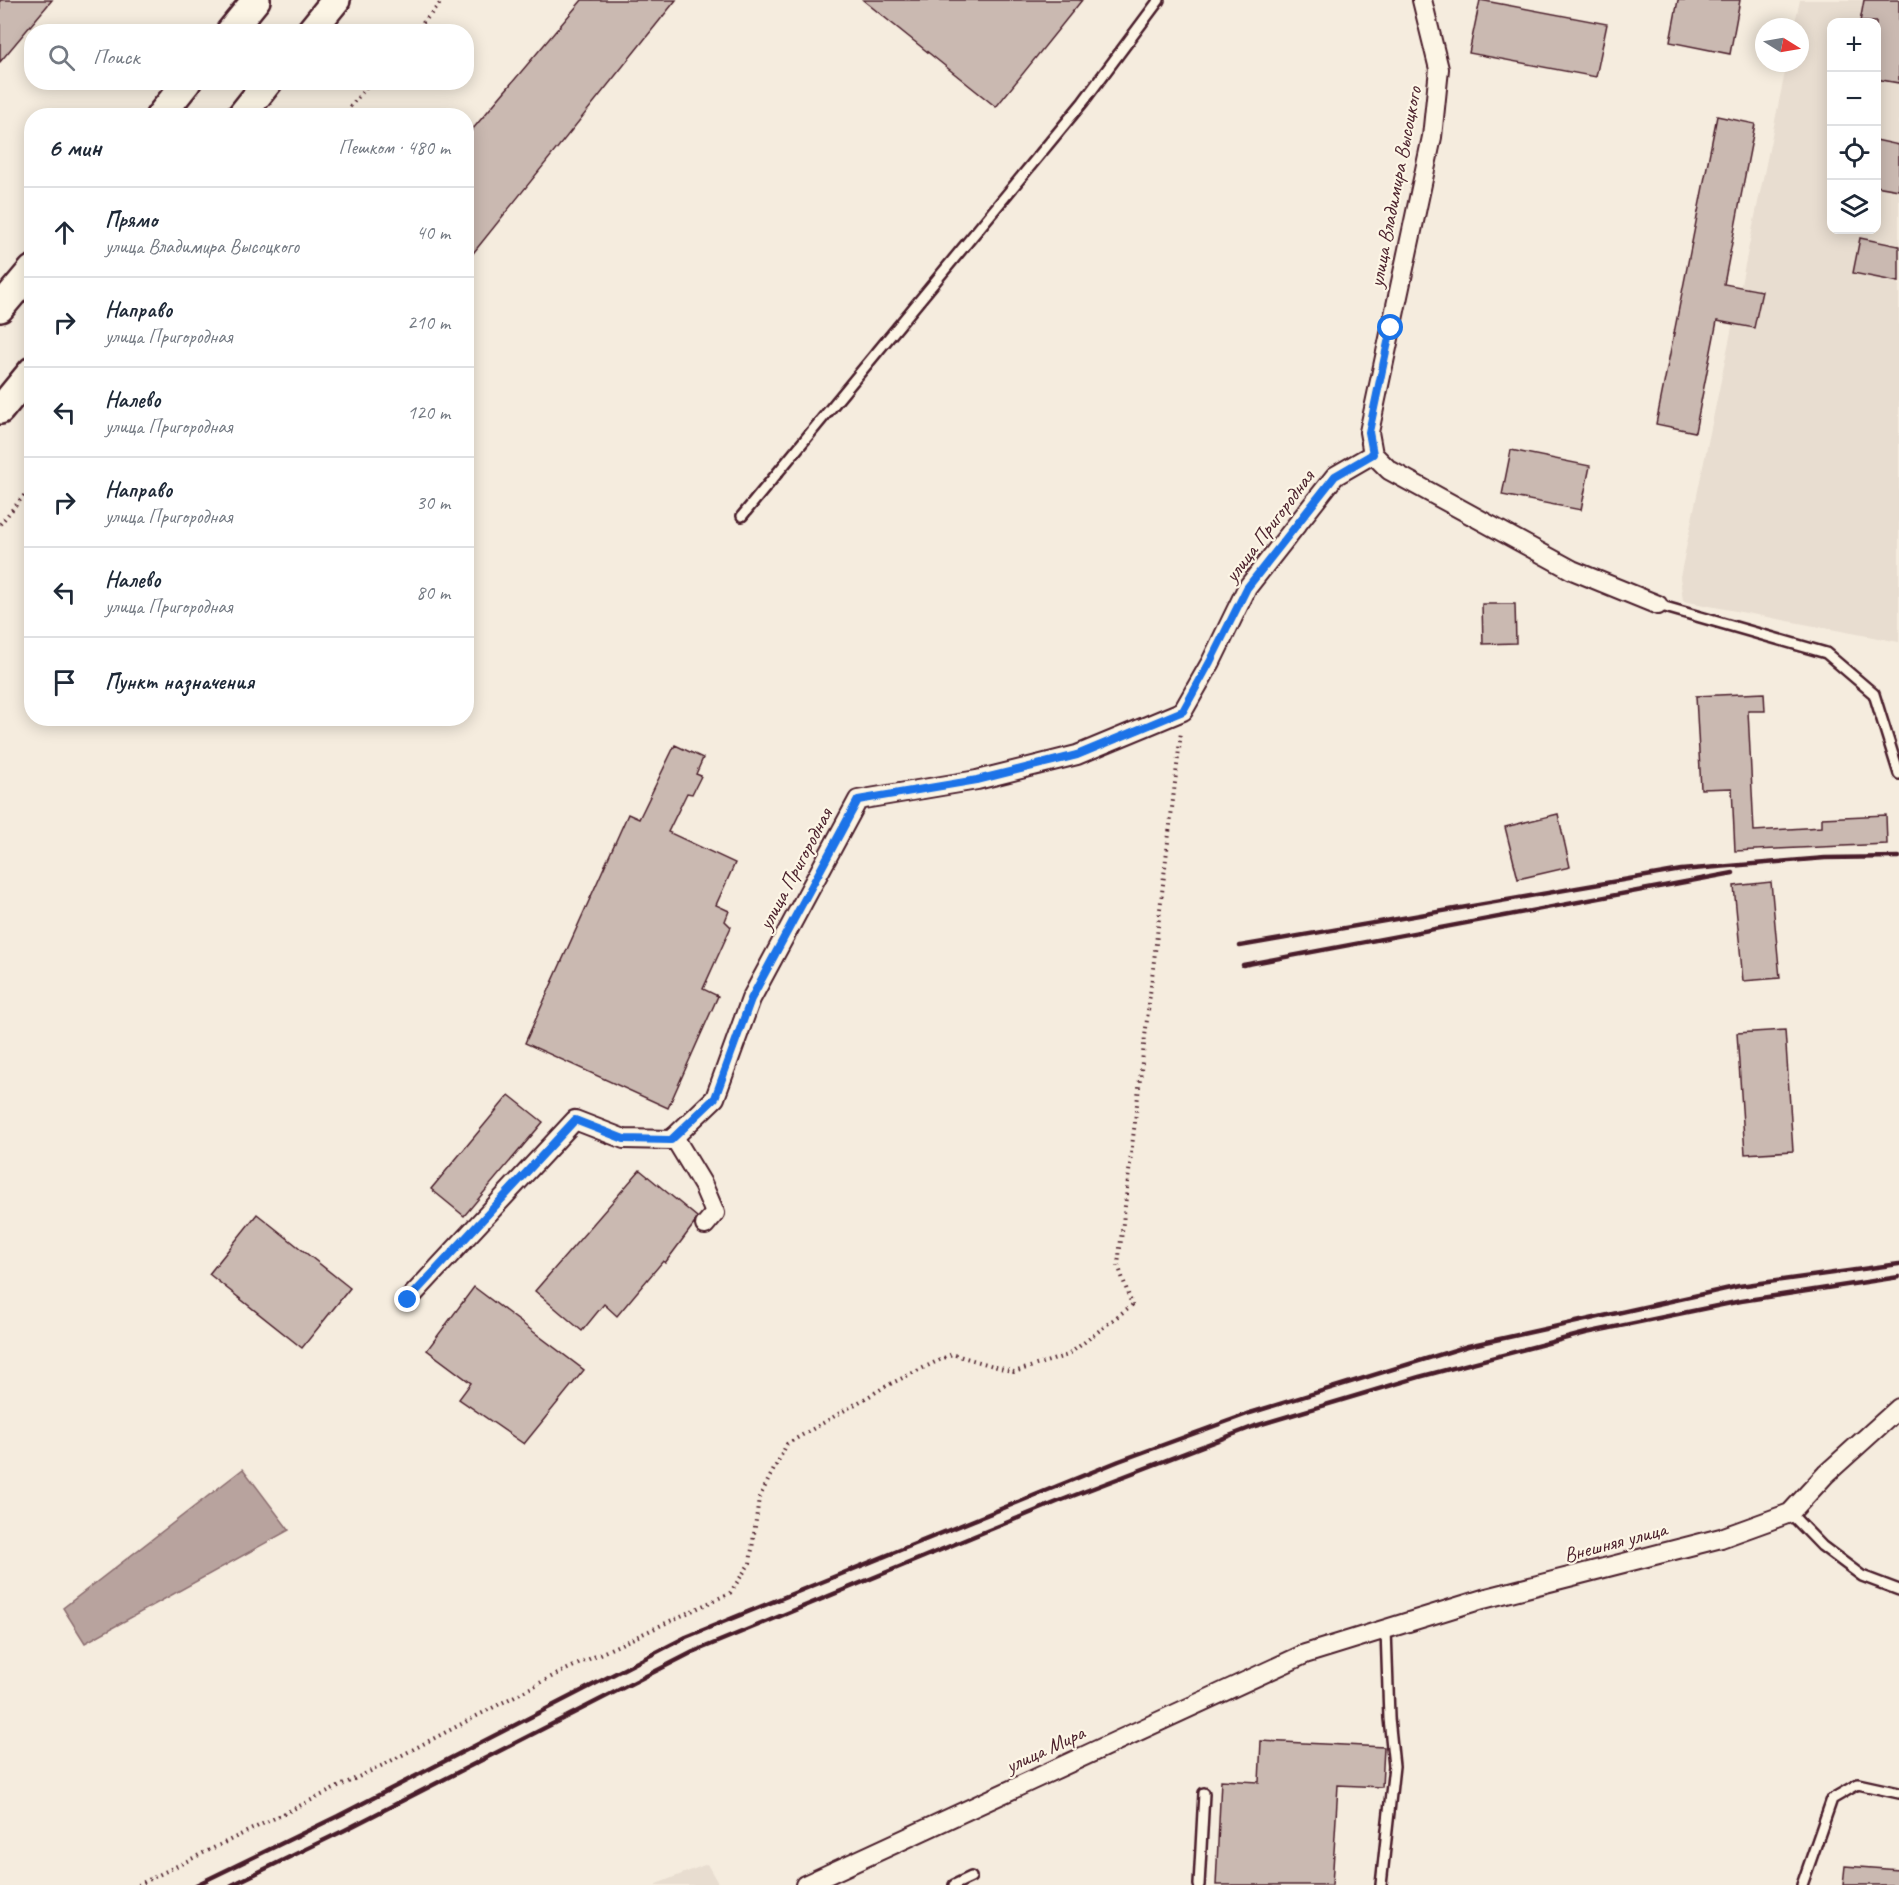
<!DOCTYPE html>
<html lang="ru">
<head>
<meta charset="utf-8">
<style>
  :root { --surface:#fff; --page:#f6f6f7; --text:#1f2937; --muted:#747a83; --line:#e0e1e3 }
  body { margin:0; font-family:Caveat,sans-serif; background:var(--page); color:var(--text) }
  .controls { position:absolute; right:18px; top:18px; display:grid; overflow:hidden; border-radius:12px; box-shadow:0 3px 15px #0003 }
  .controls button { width:54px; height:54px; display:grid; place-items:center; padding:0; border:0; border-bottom:2px solid var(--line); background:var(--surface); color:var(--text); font:30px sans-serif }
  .compass { position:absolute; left:1755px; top:18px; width:54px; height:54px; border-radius:50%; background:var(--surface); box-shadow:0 3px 15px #0003; rotate:101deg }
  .stop { position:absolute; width:18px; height:18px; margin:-14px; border:4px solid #1a73e8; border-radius:50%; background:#fff }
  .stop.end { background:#1a73e8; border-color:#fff; box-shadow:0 2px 6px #0008 }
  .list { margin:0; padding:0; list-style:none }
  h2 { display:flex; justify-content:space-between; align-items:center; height:78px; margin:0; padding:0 24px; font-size:26px }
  h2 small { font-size:20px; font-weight:400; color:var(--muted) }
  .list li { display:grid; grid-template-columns:39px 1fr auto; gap:18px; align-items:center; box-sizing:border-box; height:90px; padding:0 24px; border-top:2px solid var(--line) }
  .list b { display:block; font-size:22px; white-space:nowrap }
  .list p { margin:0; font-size:20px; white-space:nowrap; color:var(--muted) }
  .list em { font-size:20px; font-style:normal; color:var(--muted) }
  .icon { flex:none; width:33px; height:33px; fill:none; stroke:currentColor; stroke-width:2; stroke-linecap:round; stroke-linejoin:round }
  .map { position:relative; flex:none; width:1899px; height:1885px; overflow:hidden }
  .search { position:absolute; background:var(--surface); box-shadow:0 3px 15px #0003; left:24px; top:24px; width:450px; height:66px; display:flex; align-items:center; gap:15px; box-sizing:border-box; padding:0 21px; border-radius:24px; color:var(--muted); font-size:22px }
  .panel { position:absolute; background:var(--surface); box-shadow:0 3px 15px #0003; left:24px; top:108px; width:450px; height:618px; border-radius:24px }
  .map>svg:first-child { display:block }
  .built { fill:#e8ddd0; fill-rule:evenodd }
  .water { fill:#b8a39e; stroke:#8c6e70; stroke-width:1.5 }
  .building { fill:#cab9b1; stroke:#4a1f2b; stroke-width:1.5 }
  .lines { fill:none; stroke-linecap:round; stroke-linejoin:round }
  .service-casing { stroke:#4a1f2b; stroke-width:14 }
  .minor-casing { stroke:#4a1f2b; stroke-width:22 }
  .primary-casing { stroke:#4a1f2b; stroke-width:32 }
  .path { stroke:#4a1f2b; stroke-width:4; stroke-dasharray:1.5 4.5; stroke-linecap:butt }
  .service { stroke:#fcf5e5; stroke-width:9 }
  .minor { stroke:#fcf5e5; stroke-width:18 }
  .primary { stroke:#fcf5e5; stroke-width:27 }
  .rail { stroke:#4a1f2b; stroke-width:4.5 }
  .route { stroke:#1a73e8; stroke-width:8 }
  .labels { text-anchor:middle; stroke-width:4.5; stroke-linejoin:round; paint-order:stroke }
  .street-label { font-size:21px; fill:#4a1f2b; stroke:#fcf5e5 }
</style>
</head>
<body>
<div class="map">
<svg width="1899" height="1885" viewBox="0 0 1899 1885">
  <rect width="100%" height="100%" fill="#f5ecde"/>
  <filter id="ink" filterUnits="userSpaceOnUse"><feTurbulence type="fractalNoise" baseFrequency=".0167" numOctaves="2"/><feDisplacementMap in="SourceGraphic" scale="12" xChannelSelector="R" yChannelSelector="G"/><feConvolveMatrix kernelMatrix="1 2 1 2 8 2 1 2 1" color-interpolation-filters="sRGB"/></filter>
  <g filter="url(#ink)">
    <g class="built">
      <path d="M1800,0H1899V642L1683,601L1680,577L1787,63H1800V27H1794ZM1832,22H1876V230H1832Z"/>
      <polygon points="707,1864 719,1885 654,1885"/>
    </g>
    <polygon class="water" points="243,1469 289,1530 85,1643 63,1608"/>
    <g class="building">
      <polygon points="0,0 52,0 0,62"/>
      <polygon points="582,0 676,0 466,262 466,137"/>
      <polygon points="863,0 1082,0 996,107"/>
      <polygon points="1480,0 1607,24 1596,77 1469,53"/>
      <polygon points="1678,0 1740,0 1730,54 1670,42"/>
      <polygon points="1864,0 1899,0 1899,83 1876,79 1876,22 1860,22"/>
      <polygon points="1717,116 1755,124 1724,284 1762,291 1754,328 1717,321 1695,432 1656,424"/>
      <polygon points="1876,140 1899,145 1899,190 1876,186"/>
      <polygon points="1860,238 1899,246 1899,282 1853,273"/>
      <polygon points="1511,450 1590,466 1581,510 1502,495"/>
      <polygon points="1482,604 1515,604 1516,643 1483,644"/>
      <polygon points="1764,693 1765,711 1748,711 1754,831 1822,827 1822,818 1886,815 1887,844 1735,851 1732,788 1701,789 1696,696"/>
      <polygon points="675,745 703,758 696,774 701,776 692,794 687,793 668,832 735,863 716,905 729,911 725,921 731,927 703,989 718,996 668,1108 525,1043 628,814 639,819"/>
      <polygon points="1558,814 1570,867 1518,879 1505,827"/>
      <polygon points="1771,882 1780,978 1743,981 1734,886"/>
      <polygon points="1785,1030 1793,1151 1745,1154 1737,1033"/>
      <polygon points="509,1095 543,1122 464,1216 431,1189"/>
      <polygon points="640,1170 697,1217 694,1224 665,1263 663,1261 617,1316 604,1304 582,1331 535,1291"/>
      <polygon points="257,1214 350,1288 302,1348 209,1274"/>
      <polygon points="474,1287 584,1370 524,1444 459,1399 471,1383 427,1350"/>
      <polygon points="1261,1741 1384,1747 1382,1787 1338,1785 1332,1885 1216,1885 1221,1780 1259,1782"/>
      <polygon points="1845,1866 1899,1870 1899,1885 1843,1885"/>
    </g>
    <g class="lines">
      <defs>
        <g id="service">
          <polyline points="742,516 1083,102 1159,0"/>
          <polyline points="1658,605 1826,653 1874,694 1899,774"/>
          <polyline points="1790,1513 1822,1546 1862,1576 1899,1590"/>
          <polyline points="954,1885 971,1877"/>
          <polyline points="1199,1885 1204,1793"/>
          <polyline points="1381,1885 1394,1766 1389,1718 1386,1629"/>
          <polyline points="1802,1885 1832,1799 1858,1784 1899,1793"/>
        </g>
        <g id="minor">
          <polyline points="1422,0 1439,69 1432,137 1369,432 1373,454 1389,470 1572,570 1658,605"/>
          <polyline points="674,1137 703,1185 715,1213 705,1225"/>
          <polyline points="408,1300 575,1120 624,1139 671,1140 715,1098 751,999 858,800 977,780 1077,755 1183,711 1211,662 1247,588 1335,476 1373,454"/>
          <polyline points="805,1885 1305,1654 1483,1599 1721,1538 1790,1513 1826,1474 1899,1408"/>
        </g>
        <g id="primary">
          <polyline points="230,32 256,0"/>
          <polyline points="310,32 336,0"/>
          <polyline points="160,116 187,82"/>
          <polyline points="241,116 268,82"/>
          <polyline points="0,308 32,270"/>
          <polyline points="0,410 32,371"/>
        </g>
      </defs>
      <use href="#service" class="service-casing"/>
      <use href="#minor" class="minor-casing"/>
      <use href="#primary" class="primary-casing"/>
      <g class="path">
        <polyline points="415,32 443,0"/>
        <polyline points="342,116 371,82"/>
        <polyline points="0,524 32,486"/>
        <polyline points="138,1885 385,1764 557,1674 730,1593 750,1563 759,1498 787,1444 888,1385 952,1354 1014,1372 1068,1355 1132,1305 1118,1265 1181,732"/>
      </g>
      <use href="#service" class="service"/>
      <use href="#minor" class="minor"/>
      <use href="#primary" class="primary"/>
      <g class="rail">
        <polyline points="1240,946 1681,870 1825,858 1899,857"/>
        <polyline points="1243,965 1733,873"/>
        <polyline points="196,1885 338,1816 686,1637 1119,1461 1250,1413 1468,1346 1739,1286 1899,1264"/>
        <polyline points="232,1885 345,1830 693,1652 1057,1502 1255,1426 1419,1377 1586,1333 1741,1301 1899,1277"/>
      </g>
    </g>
  </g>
  <g class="lines" filter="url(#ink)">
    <polyline class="route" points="408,1300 575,1120 624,1139 671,1140 715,1098 751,999 858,800 977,780 1077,755 1183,711 1210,662 1247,588 1335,476 1373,454 1369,432 1391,328"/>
  </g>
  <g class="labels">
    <g class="street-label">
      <text transform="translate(1395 187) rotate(-79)" y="7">улица Владимира Высоцкого</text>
      <text transform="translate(1269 526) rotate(-53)" y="7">улица Пригородная</text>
      <text transform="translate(795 869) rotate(-62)" y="7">улица Пригородная</text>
      <text transform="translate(1615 1542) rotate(-15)" y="7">Внешняя улица</text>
      <text transform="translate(1045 1749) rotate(-25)" y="7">улица Мира</text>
    </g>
  </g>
</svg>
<div class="controls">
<button>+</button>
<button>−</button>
<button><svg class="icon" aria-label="locate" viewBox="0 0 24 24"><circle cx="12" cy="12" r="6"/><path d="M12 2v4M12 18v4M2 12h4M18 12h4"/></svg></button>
<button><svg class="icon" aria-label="layers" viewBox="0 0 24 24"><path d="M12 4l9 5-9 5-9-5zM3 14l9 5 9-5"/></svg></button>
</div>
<svg class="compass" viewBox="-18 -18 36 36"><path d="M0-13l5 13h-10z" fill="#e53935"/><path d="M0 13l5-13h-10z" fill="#747a83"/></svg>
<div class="stop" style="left:1391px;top:328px"></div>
<div class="stop end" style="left:408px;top:1300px"></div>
<div class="search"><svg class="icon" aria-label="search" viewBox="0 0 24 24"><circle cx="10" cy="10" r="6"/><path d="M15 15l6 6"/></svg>Поиск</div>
<section class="panel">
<h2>6 мин<small>Пешком · 480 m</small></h2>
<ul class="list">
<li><svg class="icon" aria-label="ahead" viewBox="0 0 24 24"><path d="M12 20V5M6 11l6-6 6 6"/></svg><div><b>Прямо</b><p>улица Владимира Высоцкого</p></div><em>40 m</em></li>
<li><svg class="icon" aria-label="right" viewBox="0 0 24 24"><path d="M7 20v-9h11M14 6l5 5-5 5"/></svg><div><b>Направо</b><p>улица Пригородная</p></div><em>210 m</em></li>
<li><svg class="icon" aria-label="left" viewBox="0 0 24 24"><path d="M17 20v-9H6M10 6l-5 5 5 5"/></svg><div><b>Налево</b><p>улица Пригородная</p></div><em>120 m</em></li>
<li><svg class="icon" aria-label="right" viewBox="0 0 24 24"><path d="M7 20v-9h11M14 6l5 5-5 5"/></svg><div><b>Направо</b><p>улица Пригородная</p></div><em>30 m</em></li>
<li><svg class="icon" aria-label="left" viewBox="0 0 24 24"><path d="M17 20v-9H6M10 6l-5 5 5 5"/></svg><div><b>Налево</b><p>улица Пригородная</p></div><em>80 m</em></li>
<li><svg class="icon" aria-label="arrive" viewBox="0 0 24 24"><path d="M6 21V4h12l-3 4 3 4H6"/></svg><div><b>Пункт назначения</b></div></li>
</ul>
</section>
</div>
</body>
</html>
